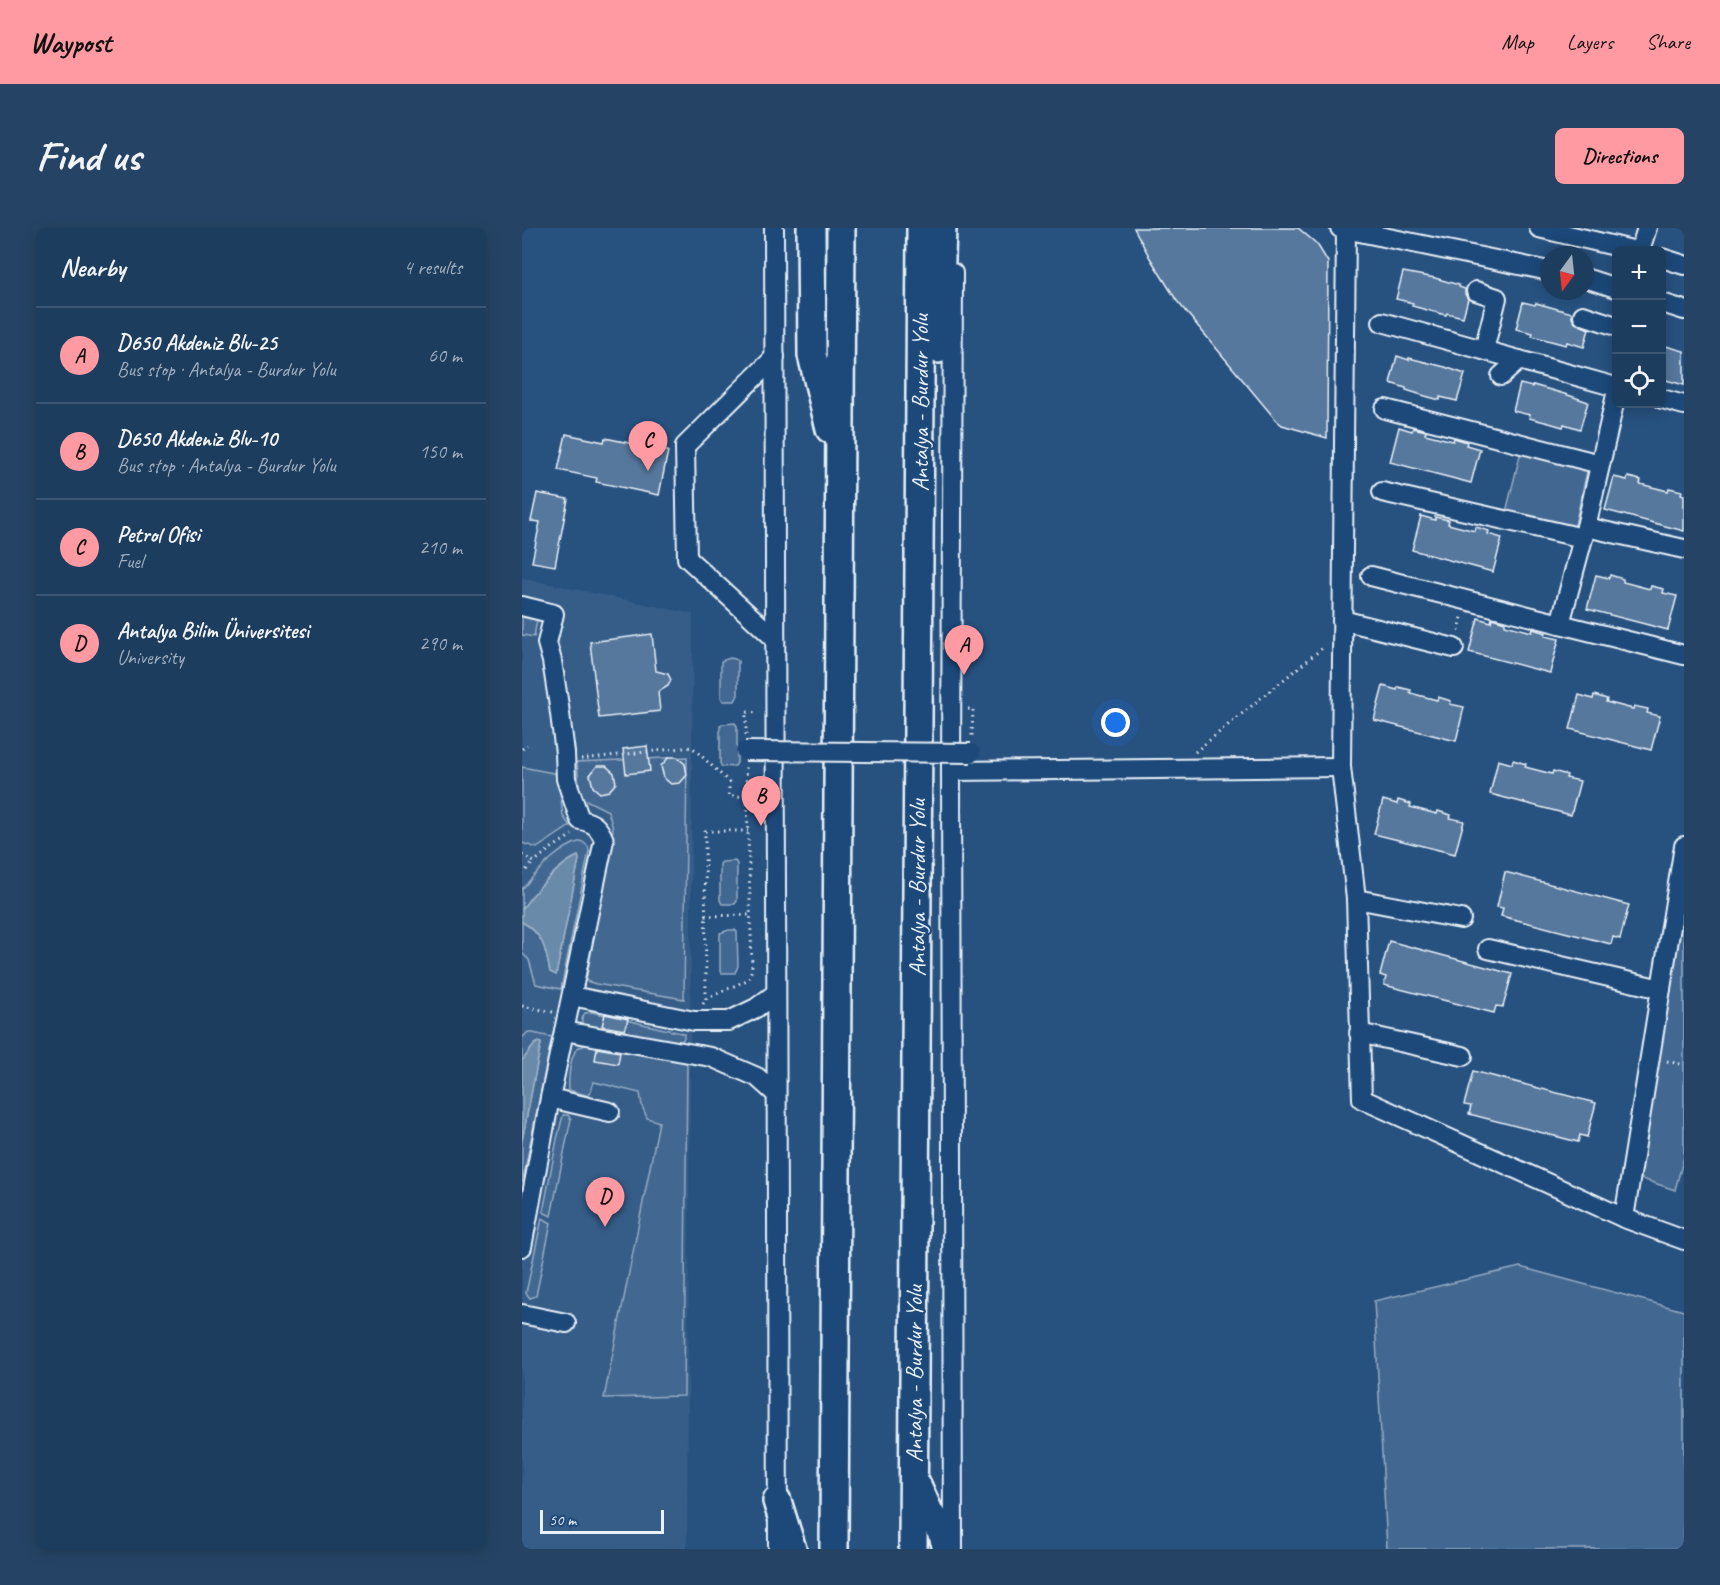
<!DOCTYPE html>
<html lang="en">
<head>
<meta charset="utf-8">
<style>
  :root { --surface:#1d3d5f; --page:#254465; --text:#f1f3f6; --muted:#a0aebd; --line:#3b5674; --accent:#ff9aa2 }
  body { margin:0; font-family:Caveat,sans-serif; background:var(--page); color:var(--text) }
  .controls { position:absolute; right:18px; top:18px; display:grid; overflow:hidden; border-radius:9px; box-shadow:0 3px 15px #0003 }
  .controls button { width:54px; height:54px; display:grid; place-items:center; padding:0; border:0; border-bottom:2px solid var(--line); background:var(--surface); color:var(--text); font:30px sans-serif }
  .compass { position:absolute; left:1018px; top:18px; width:54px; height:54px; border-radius:50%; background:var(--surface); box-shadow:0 3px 15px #0003; rotate:195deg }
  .scale { position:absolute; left:18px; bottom:15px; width:124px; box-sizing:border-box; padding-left:6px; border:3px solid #e8f1f8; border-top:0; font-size:16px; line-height:21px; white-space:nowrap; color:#e8f1f8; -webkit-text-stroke:4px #1f4a7a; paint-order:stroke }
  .you { position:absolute; left:594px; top:495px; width:21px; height:21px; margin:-15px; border:4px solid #fff; border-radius:50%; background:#1a73e8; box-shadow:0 0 0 9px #1a73e833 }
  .badge { display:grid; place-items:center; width:39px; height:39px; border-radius:50%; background:var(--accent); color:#111; font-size:20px; font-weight:700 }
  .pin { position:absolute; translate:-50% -50px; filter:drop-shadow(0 2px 3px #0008) }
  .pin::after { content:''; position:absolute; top:32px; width:21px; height:18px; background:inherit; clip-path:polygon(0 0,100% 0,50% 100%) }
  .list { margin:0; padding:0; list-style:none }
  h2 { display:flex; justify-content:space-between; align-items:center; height:78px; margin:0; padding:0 24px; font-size:26px }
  h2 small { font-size:20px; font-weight:400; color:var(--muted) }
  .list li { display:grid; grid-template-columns:39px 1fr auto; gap:18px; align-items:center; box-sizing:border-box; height:96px; padding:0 24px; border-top:2px solid var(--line) }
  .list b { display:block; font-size:22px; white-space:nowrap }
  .list p { margin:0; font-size:20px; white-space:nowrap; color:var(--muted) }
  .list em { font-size:20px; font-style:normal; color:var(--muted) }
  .icon { flex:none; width:33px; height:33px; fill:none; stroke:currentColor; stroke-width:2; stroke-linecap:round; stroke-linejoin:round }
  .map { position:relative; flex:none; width:1162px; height:1321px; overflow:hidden; border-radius:9px }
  header { display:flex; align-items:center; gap:36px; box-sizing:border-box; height:84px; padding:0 30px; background:var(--accent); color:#111 }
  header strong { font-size:28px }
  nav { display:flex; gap:33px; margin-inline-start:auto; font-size:21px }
  .intro { display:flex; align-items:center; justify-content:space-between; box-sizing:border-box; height:144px; padding:0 36px }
  h1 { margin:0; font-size:42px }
  .button { padding:15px 27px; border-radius:9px; background:var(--accent); color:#111; font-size:21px; font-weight:700 }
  main { display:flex; gap:36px; padding:0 36px }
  aside { flex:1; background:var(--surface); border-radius:9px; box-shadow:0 3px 15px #0003 }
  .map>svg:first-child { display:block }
  .built { fill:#355d88 }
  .green { fill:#436891; stroke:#96acc4; stroke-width:1.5 }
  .water { fill:#6b8aaa; stroke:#9db3c9; stroke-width:1.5 }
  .building { fill:#57789d; stroke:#e8f1f8; stroke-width:1.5 }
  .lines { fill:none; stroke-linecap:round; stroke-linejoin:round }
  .minor-casing { stroke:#e8f1f8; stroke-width:22 }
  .highway-casing { stroke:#e8f1f8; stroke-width:32 }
  .path { stroke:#e8f1f8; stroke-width:3; stroke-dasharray:1.5 4.5; stroke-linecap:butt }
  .minor { stroke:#1f4a7a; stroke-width:18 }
  .highway { stroke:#1f4a7a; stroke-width:27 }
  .minor-bridge-casing { stroke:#e8f1f8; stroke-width:22; stroke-linecap:butt }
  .minor-bridge { stroke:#1f4a7a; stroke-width:18 }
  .labels { text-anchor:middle; stroke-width:4.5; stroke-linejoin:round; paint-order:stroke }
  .street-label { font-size:24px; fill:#e8f1f8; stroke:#1f4a7a }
</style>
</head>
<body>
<header>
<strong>Waypost</strong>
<nav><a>Map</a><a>Layers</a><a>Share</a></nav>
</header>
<div class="intro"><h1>Find us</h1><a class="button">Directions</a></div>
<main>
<aside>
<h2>Nearby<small>4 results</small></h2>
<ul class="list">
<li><span class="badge">A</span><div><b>D650 Akdeniz Blv-25</b><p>Bus stop · Antalya - Burdur Yolu</p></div><em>60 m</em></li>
<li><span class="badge">B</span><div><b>D650 Akdeniz Blv-10</b><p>Bus stop · Antalya - Burdur Yolu</p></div><em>150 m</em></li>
<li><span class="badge">C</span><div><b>Petrol Ofisi</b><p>Fuel</p></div><em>210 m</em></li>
<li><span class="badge">D</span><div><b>Antalya Bilim Üniversitesi</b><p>University</p></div><em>290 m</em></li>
</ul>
</aside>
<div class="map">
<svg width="1162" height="1321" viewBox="0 0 1162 1321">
  <rect width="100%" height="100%" fill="#27517f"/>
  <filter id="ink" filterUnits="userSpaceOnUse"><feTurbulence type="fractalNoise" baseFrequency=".0167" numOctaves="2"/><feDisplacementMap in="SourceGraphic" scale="12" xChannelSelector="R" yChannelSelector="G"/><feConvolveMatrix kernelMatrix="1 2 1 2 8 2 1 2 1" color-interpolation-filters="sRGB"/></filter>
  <g filter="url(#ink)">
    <polygon class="built" points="0,350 171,386 165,1321 0,1321"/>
    <g class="green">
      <polygon points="999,223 1066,239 1052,301 984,284"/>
      <polygon points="0,389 15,392 12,409 0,407"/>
      <polygon points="208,430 213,431 216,433 216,467 213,473 201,473 199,469 199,433"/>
      <polygon points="213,495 215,498 215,535 213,538 200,539 198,535 198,498 200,496"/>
      <polygon points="165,529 162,771 74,756 64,753 91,601 86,583 58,569 55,534"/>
      <polygon points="0,539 36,546 41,588 48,598 15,620 0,615"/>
      <path d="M59,613L66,618L67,623L39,761L14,756L7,732L0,725V694C21,705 24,722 28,744L34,747L57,631L56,628C38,635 12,665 0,681V661C16,643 35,620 59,613Z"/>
      <polygon points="213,633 215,636 215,673 213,676 200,676 198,672 198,636 200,634"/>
      <polygon points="1162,677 1162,929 1153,962 1117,950"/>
      <polygon points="207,702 213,702 215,704 216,738 213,745 200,745 198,741 198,705"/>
      <path d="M70,784L159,805L162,806V810L160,813L156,814L66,801C59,797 58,791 63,785Z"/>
      <polygon points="6,804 30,809 0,955 0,913 19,816 13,816 0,833 0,810"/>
      <path d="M64,817L165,833L162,1168L82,1170L137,894L125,890L120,878L118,865L72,854L67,868L47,862C46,849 48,830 55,820Z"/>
      <polygon points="41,887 46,887 49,891 29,988 21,984 35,911"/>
      <polygon points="20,990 29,995 15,1063 14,1068 8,1070 4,1065"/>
      <polygon points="998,1039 1162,1083 1162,1321 865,1321 852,1073"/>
    </g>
    <g class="water">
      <path d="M56,628L57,631L34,747L28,744C24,722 21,705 0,694V681C12,664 37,636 56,628Z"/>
      <polygon points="17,814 19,815 0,913 0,833 13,816"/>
    </g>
    <g class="building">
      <polygon points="612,0 776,0 795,16 806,34 805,210 760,197 754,192 655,73 628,30"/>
      <polygon points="881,44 913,50 937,57 937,59 943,61 943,66 946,71 941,89 925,85 924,87 890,78 891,75 874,71"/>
      <polygon points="1001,74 1013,77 1014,75 1050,85 1050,90 1053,95 1067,101 1062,119 1045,114 1044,117 1010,108 1011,105 994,101"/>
      <polygon points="1140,117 1162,123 1162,157 1140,151"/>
      <polygon points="875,128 887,132 887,130 923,139 943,146 935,173 918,169 918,172 903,168 884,162 884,160 868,155"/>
      <polygon points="998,156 1010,159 1011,157 1046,167 1066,174 1058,201 1042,196 1041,199 1027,195 1007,190 1008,187 991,183"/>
      <polygon points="877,199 890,203 891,200 904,203 903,206 931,213 932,210 945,214 944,217 958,221 949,255 868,234"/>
      <polygon points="44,206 82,214 83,210 146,223 137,267 74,254 75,250 36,242"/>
      <polygon points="1092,249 1105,252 1106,249 1119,252 1118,256 1146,263 1147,260 1160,263 1159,266 1162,267 1162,303 1083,282"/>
      <polygon points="15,265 46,271 33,338 10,334 18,294 9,293"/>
      <polygon points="899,288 913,292 913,289 927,292 926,296 953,303 954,299 967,303 966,306 980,310 971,344 890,322"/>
      <polygon points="1074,347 1087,350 1088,347 1101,351 1101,354 1128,361 1129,358 1142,361 1141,365 1155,368 1146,402 1065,381"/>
      <polygon points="956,390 969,394 970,390 983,394 983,397 1010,404 1011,401 1024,405 1023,408 1037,411 1028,445 947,424"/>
      <polygon points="130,406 134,443 146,446 149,452 146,458 136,464 138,483 77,490 68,414"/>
      <polygon points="861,458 875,462 876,459 889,462 888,465 915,472 916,469 929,473 928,476 942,479 934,513 852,492"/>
      <polygon points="1057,467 1071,471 1072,467 1085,471 1084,474 1111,481 1112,478 1126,481 1125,485 1138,488 1129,522 1048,501"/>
      <polygon points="125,518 128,543 104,546 101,521"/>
      <polygon points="147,529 155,529 163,536 165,547 158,555 149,556 142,550 139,538"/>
      <polygon points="976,532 990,536 991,532 1004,536 1003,539 1030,546 1031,543 1045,547 1044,550 1058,553 1049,587 968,566"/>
      <polygon points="75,538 84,538 92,545 94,555 87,563 78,565 71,559 68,547"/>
      <polygon points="861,572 875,576 876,572 889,576 888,579 915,586 916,583 929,587 928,590 942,593 933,626 852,606"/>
      <polygon points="983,644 1107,677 1098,711 1091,709 1089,716 979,688 981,680 975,679"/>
      <polygon points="867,713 990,746 981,779 974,778 972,785 862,757 864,749 858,747"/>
      <polygon points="83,786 106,791 103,802 80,798"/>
      <polygon points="75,820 98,824 96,836 73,832"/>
      <polygon points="951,843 1074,875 1065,909 1058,907 1056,914 947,886 949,878 942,877"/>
    </g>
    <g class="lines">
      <defs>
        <g id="minor">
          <polyline points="252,0 256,1321"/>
          <polyline points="818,0 1027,43"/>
          <polyline points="1017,0 1110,22"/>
          <polyline points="824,1 819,539 834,671 840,871 1102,990 1162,1012"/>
          <polyline points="1118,22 1125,0"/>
          <polyline points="1140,30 1162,37"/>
          <polyline points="1063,50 1094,60"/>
          <polyline points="954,63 975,70 962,122"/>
          <polyline points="1140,75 1162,82"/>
          <polyline points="1061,87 1094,98"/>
          <polyline points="860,94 1094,159"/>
          <polyline points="253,129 163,218 165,330 253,411"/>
          <polyline points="979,148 997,132"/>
          <polyline points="1140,171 1162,177"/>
          <polyline points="863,181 1078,236"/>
          <polyline points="860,264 1061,310"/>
          <polyline points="1064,299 1094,167"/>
          <polyline points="1162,321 1064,299 1038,396 1162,427"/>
          <polyline points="849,348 1038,396"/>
          <path d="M0,378L32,386L25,415L30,433L37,478L43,525L44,551L58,592C71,594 77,599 82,612L28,870L0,1019"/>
          <polyline points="820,392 932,420"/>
          <polyline points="429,543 819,539"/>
          <polyline points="834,671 939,691"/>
          <polyline points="966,721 1139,761"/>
          <polyline points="50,768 172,793 207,793 234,780 254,765"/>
          <polyline points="42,803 189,829 235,849 254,866"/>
          <polyline points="837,805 941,828"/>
          <polyline points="28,870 88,884"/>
          <polyline points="1102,990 1162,618"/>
          <polyline points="0,1086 44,1095"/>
          <polyline points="431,1321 429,543 431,45"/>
        </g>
        <g id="highway">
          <polyline points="289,0 290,127 308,201"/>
          <polyline points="416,121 420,0"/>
          <polyline points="395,1257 407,1284 421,1307 425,1321"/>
          <polyline points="255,1273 270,1321"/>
          <polyline points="312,1321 319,0"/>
          <polyline points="391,1321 399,0"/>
        </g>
      </defs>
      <use href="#minor" class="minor-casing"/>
      <use href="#highway" class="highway-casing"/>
      <g class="path">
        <polyline points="937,403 940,389"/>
        <polyline points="446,481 451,481 450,508"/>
        <polyline points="224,507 224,484 237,485"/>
        <polyline points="0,521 5,517"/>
        <polyline points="673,524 803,418"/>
        <polyline points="59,531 170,519 207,554 207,568 237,569"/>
        <polyline points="0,627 12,634 28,621 50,607"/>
        <polyline points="0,646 12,634"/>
        <polyline points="183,688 228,687"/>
        <polyline points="184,771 183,603 226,603"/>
        <polyline points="181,776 184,771 227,751 230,740 224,538"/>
        <polyline points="0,778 31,784"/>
        <polyline points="1145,833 1162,837"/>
      </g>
      <use href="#minor" class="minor"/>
      <use href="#highway" class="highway"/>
      <defs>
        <polyline id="minor-bridge" points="223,523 449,525"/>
      </defs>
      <use href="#minor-bridge" class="minor-bridge-casing"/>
      <use href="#minor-bridge" class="minor-bridge"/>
    </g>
  </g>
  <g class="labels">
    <g class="street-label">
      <text transform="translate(398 175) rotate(-90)" y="8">Antalya - Burdur Yolu</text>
      <text transform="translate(395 660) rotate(-90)" y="8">Antalya - Burdur Yolu</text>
      <text transform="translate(392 1146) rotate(-90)" y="8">Antalya - Burdur Yolu</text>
    </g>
  </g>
</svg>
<div class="controls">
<button>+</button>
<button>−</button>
<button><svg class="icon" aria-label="locate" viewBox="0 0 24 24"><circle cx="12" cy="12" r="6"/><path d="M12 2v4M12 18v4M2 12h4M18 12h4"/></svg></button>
</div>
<svg class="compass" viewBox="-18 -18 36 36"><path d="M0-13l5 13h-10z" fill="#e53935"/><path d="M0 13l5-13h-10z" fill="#a0aebd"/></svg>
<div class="scale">50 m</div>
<div class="you"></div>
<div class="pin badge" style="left:442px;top:447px">A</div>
<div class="pin badge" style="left:239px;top:598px">B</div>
<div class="pin badge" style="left:126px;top:243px">C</div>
<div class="pin badge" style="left:83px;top:999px">D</div>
</div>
</main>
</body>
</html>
